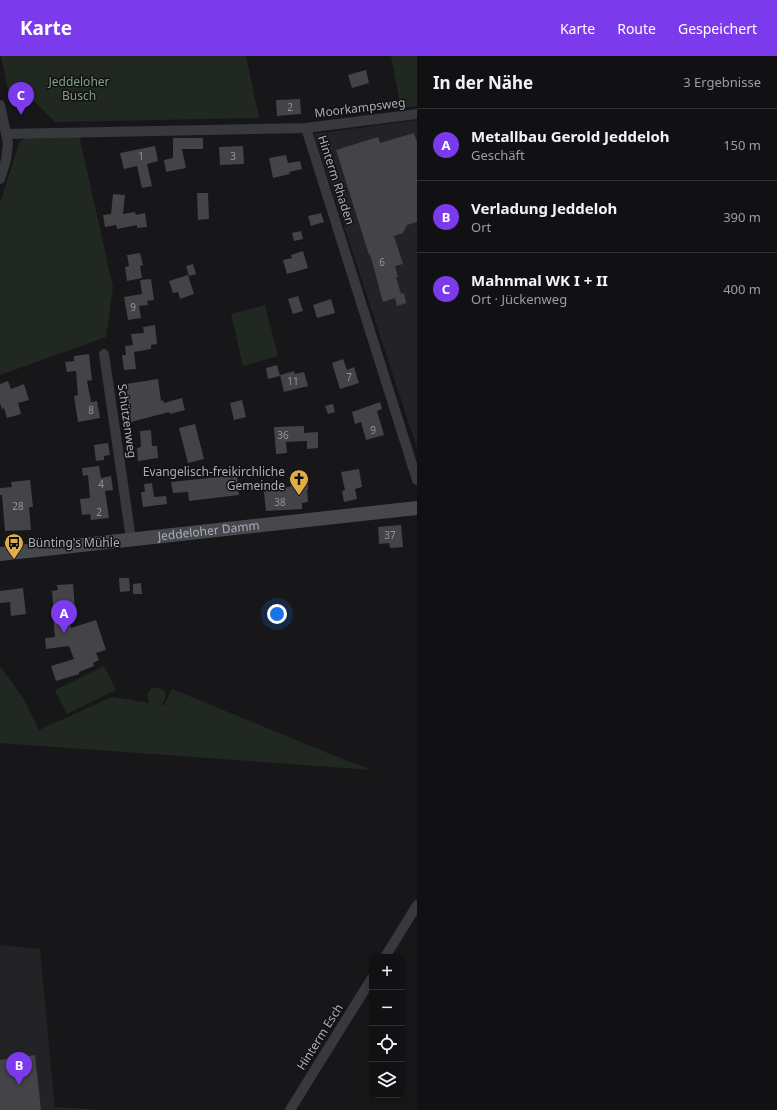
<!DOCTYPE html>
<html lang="de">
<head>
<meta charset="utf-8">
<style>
  :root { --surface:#111113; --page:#1a1a1c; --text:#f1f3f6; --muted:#9c9da0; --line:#303133; --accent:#7c3aed }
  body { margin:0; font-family:"Noto Sans",sans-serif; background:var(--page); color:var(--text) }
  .controls { position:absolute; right:12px; bottom:12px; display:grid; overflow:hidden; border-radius:8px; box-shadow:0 2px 6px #0003 }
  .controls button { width:36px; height:36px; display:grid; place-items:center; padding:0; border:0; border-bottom:1px solid var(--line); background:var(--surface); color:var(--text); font:20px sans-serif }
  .you { position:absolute; left:277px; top:558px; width:14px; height:14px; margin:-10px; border:3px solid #fff; border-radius:50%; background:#1a73e8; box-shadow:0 0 0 6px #1a73e833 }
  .badge { display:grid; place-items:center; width:26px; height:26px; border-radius:50%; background:var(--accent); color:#fff; font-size:13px; font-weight:700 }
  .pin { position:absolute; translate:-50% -33px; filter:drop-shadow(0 1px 2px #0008) }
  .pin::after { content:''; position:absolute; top:21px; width:14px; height:12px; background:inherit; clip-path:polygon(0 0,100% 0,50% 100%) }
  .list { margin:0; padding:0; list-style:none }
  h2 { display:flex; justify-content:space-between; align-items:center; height:52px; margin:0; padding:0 16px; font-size:17px }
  h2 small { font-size:13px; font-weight:400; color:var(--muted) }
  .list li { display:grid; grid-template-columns:26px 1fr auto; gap:12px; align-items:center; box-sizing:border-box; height:72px; padding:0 16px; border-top:1px solid var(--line) }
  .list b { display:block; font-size:15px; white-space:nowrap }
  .list p { margin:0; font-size:13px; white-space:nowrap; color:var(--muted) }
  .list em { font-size:13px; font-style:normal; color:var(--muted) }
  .icon { flex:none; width:22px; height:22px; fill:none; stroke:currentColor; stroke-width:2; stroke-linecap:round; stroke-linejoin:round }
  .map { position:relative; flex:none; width:417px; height:1054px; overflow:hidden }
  header { display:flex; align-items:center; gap:24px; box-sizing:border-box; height:56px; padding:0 20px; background:var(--accent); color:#fff }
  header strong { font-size:19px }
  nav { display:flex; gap:22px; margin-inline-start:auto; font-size:14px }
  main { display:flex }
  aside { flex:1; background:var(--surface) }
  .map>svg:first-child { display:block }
  .built { fill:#232325 }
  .green { fill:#212822 }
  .building { fill:#444448 }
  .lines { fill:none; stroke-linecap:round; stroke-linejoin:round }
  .minor { stroke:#38393d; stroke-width:10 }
  .secondary { stroke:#46484d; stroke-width:14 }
  .labels { text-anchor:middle; stroke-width:3; stroke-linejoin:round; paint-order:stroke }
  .number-label { font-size:10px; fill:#90949b }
  .park-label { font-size:12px; fill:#83a085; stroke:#121214 }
  .street-label { font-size:12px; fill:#aaaeb7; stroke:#121214 }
  .poi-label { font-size:12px; fill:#aaaeb7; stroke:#121214; text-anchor:end }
</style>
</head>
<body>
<header>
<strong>Karte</strong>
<nav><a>Karte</a><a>Route</a><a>Gespeichert</a></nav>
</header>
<main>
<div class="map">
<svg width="417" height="1054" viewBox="0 0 417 1054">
  <rect width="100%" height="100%" fill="#171719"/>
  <g class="built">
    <polygon points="417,64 417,392 314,78"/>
    <polygon points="0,889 40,893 55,1054 0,1054"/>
  </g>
  <g class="green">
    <polygon points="1,0 246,0 259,62 55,66 35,46 11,48"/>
    <polygon points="391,0 417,0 417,50 401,52"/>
    <polygon points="79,79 113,231 106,281 0,319 0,147 20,85 30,80"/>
    <polygon points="265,249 278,300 243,310 231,258"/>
    <path d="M0,610L23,642L39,674L112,641L150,647C138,624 179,629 161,649H164L172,633L335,700L372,714L0,687Z"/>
    <polygon points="104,610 116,634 67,658 55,634"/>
    <polygon points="55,1051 103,1054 55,1054"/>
  </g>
  <g class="building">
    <polygon points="366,14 369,27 352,32 348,19"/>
    <polygon points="300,43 301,58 277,60 276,44"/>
    <polygon points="414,77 417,86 417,166 407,169 403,177 394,180 403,208 395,210 398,221 396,221 401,238 404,237 406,247 397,250 395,242 383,246 370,198 369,199 336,94 378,81 380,87"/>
    <polygon points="173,82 203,82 203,93 182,93 186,112 166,116 164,104 173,102"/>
    <polygon points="155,90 158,105 147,108 152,130 142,132 137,110 124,113 120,97"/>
    <polygon points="243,90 244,108 220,109 219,91"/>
    <polygon points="286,99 288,107 300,105 302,113 289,116 290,118 273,122 269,102"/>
    <polygon points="197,137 208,137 209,163 198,164"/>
    <polygon points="113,138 125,139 123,158 135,156 136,159 145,157 147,171 137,172 137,169 117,173 116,169 105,171 103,159 111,158"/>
    <polygon points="321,157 324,166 311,170 308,160"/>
    <polygon points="301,175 303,183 294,185 292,177"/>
    <polygon points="303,195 308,212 287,218 283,204 292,202 291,199"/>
    <polygon points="140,197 143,209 140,210 142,222 127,225 125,211 129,210 127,199"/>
    <polygon points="193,208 196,218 189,220 186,210"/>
    <polygon points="188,219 194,238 180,243 178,236 173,237 169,225"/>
    <polygon points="151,223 154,244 147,245 148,249 139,250 141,262 128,264 124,241 142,238 140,224"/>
    <polygon points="298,240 303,255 293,258 288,243"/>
    <polygon points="331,243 335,257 317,262 313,249"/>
    <polygon points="155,269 157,288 151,289 151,293 134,296 136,313 124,314 122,299 126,299 125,290 133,289 131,278 144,277 143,271"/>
    <polygon points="89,298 92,324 87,325 91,346 97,345 100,362 78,366 74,340 78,339 76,315 67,316 65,306 74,305 74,300"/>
    <polygon points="343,303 347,314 354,311 359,327 340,333 332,307"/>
    <polygon points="277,309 280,320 268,323 266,312"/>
    <polygon points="294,315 295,318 304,316 308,330 284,336 280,319"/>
    <polygon points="158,323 161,345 163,344 164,347 182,342 185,354 170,358 169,356 131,366 129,356 130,356 126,328"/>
    <polygon points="8,325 11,333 24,328 29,344 18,347 21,358 7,362 4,352 2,353 0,347 0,328"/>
    <polygon points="242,344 246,361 234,364 230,347"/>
    <polygon points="380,346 382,353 377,355 384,379 366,384 361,366 355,368 352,356"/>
    <polygon points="333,348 335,356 328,358 325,350"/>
    <polygon points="195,368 204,403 188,407 179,372"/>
    <polygon points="304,370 304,377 318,376 318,392 307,393 307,385 286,386 287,397 276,398 274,371"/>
    <polygon points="151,374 152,390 157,390 158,402 138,405 137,392 141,391 140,375"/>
    <polygon points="108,387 110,399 104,400 104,404 96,405 94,389"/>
    <polygon points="99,410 101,422 111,420 113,434 105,435 109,462 91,464 90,458 82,459 80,443 90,442 88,419 83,420 82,412"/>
    <polygon points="359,413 362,431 355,433 357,443 344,446 342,435 345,434 341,416"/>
    <polygon points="237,419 239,439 189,445 188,436 173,437 171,426"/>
    <polygon points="30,424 33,451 29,451 31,474 5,475 2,439 0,439 0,432 12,431 11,426"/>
    <polygon points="308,426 308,434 307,434 308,446 302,447 302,453 266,455 263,429 270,428 271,433 290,431 290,430 300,429 300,427"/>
    <polygon points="152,427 154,441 166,440 167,448 143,451 141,436 145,436 144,428"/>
    <polygon points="401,469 403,491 390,492 389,487 379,488 378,471"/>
    <polygon points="119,522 129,522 130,535 120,536"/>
    <polygon points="141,527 142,538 133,538 133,528"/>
    <polygon points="73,528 75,553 69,554 71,572 96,564 106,594 96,597 99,604 93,607 94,610 79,616 79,618 56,625 51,610 74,603 69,590 46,593 45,582 55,581 53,560 54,559 52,535 58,534 57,529"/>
    <polygon points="23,532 26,558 11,560 10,546 0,547 0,535"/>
    <polygon points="35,999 41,1054 0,1054 0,1004"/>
  </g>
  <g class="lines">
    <g class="minor">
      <polyline points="0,49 8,87 6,104 0,123"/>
      <polyline points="306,72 417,424"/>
      <polyline points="6,78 306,72 417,58"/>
      <polyline points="104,298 131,483"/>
      <polyline points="385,901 417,849"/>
      <polyline points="290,1054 372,922"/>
    </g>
    <path class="secondary" id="s1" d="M0,498L417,452"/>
  </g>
  <defs>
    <symbol id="church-pin" viewBox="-11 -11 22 30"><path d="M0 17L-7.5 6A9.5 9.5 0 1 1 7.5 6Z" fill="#e1ad46" stroke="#121214"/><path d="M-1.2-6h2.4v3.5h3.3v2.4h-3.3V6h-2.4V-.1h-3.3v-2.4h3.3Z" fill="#111"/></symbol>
    <symbol id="bus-pin" viewBox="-11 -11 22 30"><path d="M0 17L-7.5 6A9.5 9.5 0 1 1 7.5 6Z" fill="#e1ad46" stroke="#121214"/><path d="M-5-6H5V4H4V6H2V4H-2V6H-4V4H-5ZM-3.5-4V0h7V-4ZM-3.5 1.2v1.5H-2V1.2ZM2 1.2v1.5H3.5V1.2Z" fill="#111"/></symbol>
  </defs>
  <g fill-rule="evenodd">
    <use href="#church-pin" x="288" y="412" width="22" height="30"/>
    <use href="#bus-pin" x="3" y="476" width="22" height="30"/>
  </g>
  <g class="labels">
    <g class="number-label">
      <text x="290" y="55">2</text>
      <text x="141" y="104">1</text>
      <text x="233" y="104">3</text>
      <text x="382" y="210">6</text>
      <text x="133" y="255">9</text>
      <text x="349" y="325">7</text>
      <text x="293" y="329">11</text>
      <text x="91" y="358">8</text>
      <text x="373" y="378">9</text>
      <text x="283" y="383">36</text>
      <text x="101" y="432">4</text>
      <text x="280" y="450">38</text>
      <text x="18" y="454">28</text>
      <text x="99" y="460">2</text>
      <text x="390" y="483">37</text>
    </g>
    <g class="park-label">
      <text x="79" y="30">Jeddeloher<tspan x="79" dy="14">Busch</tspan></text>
    </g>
    <g class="street-label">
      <text transform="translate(360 52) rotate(-7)" y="4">Moorkampsweg</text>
      <text transform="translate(336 124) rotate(72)" y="4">Hinterm Rhaden</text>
      <text transform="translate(127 365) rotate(82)" y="4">Schützenweg</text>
      <text dy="4" stroke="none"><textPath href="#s1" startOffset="210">Jeddeloher Damm</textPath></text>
      <text transform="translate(320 981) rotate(-58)" y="4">Hinterm Esch</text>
    </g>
    <g class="poi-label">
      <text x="285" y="420">Evangelisch-freikirchliche<tspan x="285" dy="14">Gemeinde</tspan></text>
      <text x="28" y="491" text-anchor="start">Bünting's Mühle</text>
    </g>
  </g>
</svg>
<div class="controls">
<button>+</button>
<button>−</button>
<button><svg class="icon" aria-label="locate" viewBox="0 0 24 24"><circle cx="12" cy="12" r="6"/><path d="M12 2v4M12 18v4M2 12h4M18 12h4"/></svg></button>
<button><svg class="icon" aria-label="layers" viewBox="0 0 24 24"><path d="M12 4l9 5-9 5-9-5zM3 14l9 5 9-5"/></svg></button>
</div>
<div class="you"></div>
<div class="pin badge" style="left:64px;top:577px">A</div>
<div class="pin badge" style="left:19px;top:1029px">B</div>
<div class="pin badge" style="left:21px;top:59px">C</div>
</div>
<aside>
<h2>In der Nähe<small>3 Ergebnisse</small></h2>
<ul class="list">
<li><span class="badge">A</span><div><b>Metallbau Gerold Jeddeloh</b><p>Geschäft</p></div><em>150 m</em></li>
<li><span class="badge">B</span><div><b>Verladung Jeddeloh</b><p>Ort</p></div><em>390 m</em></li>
<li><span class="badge">C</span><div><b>Mahnmal WK I + II</b><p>Ort · Jückenweg</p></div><em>400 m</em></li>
</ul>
</aside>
</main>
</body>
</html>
